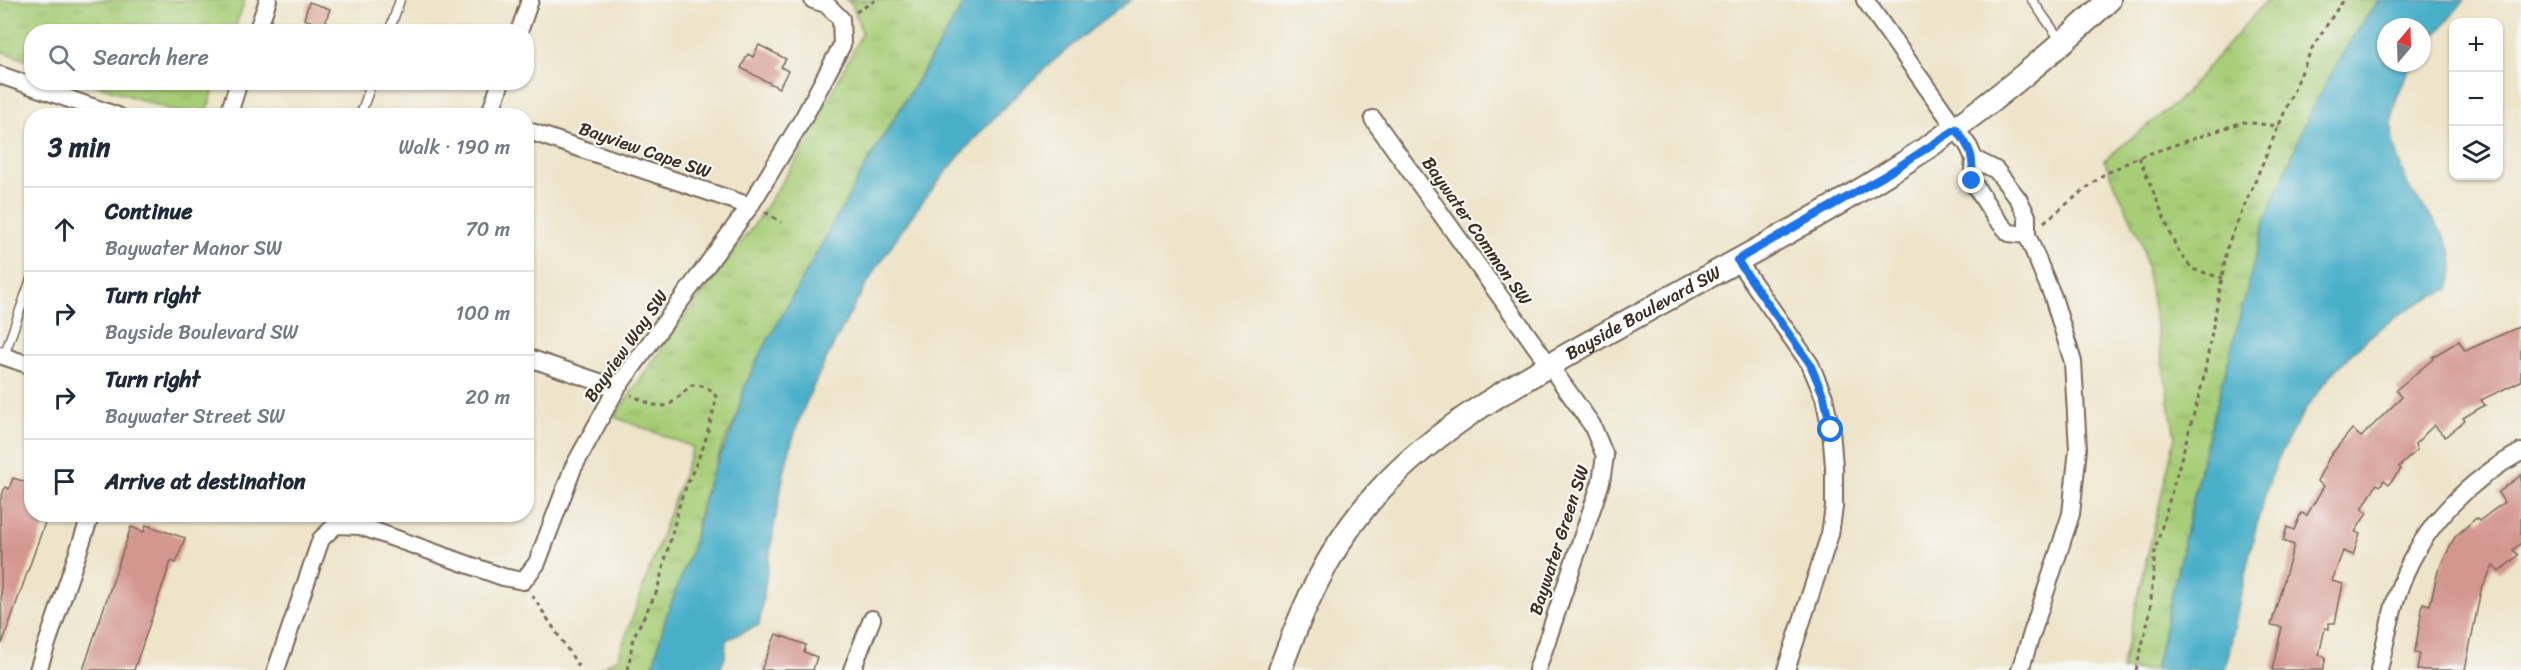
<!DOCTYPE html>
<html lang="en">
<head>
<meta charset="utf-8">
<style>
  :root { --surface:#fff; --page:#f6f6f7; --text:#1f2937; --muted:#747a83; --line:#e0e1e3 }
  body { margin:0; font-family:Sriracha,sans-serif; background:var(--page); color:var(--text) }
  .controls { position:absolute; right:18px; top:18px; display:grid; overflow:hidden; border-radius:12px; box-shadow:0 2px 4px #0004 }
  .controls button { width:54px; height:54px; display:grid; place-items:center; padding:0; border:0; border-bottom:2px solid var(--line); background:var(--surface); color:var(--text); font:30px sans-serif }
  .compass { position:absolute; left:2377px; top:18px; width:54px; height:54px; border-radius:50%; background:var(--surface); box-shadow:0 2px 4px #0004; rotate:19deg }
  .stop { position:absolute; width:18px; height:18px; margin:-14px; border:4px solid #1a73e8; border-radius:50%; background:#fff }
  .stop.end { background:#1a73e8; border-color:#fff; box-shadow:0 2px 6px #0008 }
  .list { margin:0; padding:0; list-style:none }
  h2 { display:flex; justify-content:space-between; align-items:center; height:78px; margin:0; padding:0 24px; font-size:26px }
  h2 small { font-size:20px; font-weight:400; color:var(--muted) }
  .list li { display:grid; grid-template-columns:39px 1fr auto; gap:18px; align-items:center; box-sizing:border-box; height:84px; padding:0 24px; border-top:2px solid var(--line) }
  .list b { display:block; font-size:22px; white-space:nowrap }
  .list p { margin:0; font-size:20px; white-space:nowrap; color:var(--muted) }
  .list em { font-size:20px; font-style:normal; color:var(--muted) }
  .icon { flex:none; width:33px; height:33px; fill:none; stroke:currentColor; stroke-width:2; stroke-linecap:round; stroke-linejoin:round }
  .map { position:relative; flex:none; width:2521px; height:670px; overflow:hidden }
  .search { position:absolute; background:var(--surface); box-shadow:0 2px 4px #0004; left:24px; top:24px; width:510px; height:66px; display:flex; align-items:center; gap:15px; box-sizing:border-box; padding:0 21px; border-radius:24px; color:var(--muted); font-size:22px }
  .panel { position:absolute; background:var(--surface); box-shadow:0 2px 4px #0004; left:24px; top:108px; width:510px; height:414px; border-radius:24px }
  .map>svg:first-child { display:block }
  .park { fill:url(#park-tufts); stroke:#717c4a; stroke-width:1.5 }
  .water { fill:#49afc9; stroke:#426c74; stroke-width:1.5 }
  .building { fill:#d49790 }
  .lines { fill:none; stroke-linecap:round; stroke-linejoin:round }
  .lane-casing { stroke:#796b5a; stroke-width:11 }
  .street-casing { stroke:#796b5a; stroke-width:20 }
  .secondary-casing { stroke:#796b5a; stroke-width:26 }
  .path { stroke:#796b5a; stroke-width:3; stroke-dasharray:4.5 4.5; stroke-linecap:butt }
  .lane { stroke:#fff; stroke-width:8 }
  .street { stroke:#fff; stroke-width:16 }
  .secondary { stroke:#fff; stroke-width:22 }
  .route { stroke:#1a73e8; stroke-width:8 }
  .labels { text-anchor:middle; stroke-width:4.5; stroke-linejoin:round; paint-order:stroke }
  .street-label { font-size:18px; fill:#3b2a1e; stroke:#f6f6f2 }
</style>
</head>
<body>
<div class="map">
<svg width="2521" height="670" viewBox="0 0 2521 670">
  <defs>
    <pattern id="park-tufts" width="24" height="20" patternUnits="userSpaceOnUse" patternTransform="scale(1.5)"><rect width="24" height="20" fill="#a7cd77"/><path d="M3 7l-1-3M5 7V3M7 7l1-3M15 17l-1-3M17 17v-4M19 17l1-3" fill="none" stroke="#91b066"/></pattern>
  </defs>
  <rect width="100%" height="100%" fill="#f6f6f2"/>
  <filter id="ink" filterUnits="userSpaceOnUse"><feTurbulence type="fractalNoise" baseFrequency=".0167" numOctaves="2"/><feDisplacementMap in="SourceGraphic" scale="12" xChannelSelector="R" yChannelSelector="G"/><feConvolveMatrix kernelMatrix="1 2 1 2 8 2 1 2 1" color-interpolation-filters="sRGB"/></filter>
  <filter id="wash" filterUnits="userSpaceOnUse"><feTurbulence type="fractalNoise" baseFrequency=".008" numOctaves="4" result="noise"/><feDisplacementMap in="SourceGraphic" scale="24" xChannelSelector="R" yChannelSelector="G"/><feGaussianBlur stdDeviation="1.35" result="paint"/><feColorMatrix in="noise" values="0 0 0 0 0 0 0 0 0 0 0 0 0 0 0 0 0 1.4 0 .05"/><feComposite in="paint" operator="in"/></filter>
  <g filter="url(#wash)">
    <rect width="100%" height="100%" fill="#ede4c9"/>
    <g class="park">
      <polygon points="0,0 245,0 234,31 32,32 31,62 0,51"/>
      <polygon points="846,0 966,0 863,170 723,444 702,500 692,549 666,617 652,670 598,670 618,658 693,447 614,417 682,320 754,225 802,151 862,33 852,4"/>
      <polygon points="2267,0 2379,0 2352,37 2202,460 2155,670 2121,670 2175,437 2142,243 2104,160 2177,102"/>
      <polygon points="91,83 216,83 205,116 186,115"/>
    </g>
    <g class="water">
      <path d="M966,0H1131C1007,88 906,203 837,338C817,377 797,417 787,460C774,514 768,570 759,625L726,640L725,657L720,670H652L666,617L692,549L710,477L735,424L744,388L758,358L863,170Z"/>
      <path d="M2379,0H2464L2422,52V27H2386V63H2414C2392,99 2384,127 2401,167C2404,175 2407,185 2412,192C2434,223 2464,248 2449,289C2359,324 2290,410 2263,501C2247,556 2238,614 2225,670H2155L2202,460L2265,221L2309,114L2352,37Z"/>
    </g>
    <g id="blocks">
      <g class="building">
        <polygon points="309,2 330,9 324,26 304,19"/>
        <polygon points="759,45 786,59 781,67 788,71 779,88 741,68 748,54 753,57"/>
        <polygon points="2521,326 2521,381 2481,400 2485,405 2463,418 2465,420 2445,437 2434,425 2415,444 2417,450 2399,467 2401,469 2389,484 2384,480 2380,486 2377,484 2362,509 2367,513 2355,532 2360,534 2353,555 2343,551 2332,581 2343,584 2335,623 2329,623 2329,629 2325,628 2319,655 2326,657 2323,670 2272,670 2282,627 2271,625 2294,545 2283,541 2287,527 2294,530 2301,513 2307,515 2324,486 2317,481 2330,456 2352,429 2361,437 2402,397 2396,390 2433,359 2432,357 2459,341 2465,351"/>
        <polygon points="2521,475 2521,543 2513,550 2518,555 2499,572 2493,566 2481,590 2465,670 2417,670 2420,653 2415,652 2423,603 2430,605 2438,571 2455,537 2476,518 2479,521 2504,502 2498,493"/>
        <polygon points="13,478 32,484 32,514 48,514 2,644 0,501 5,487 9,489"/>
        <polygon points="146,525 185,538 176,563 171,561 134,670 83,670 131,527 144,532"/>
        <polygon points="776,634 806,645 804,652 817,657 813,670 761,670"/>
      </g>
    </g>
  </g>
  <g filter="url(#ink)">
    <use href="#blocks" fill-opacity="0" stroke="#796b5a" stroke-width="1.5"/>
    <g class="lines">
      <defs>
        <g id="lane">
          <polyline points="2032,0 2061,41"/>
          <polyline points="389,32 400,0"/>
          <polyline points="360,116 372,82"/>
          <polyline points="4,356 32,276"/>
        </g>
        <g id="street">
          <polyline points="1865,0 1969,147 1974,159 1972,181 1995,217 2009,233 2027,235"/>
          <polyline points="257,32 268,0"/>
          <polyline points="519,32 530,0"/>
          <polyline points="0,75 118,116"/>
          <polyline points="228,116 239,82"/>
          <polyline points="489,116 501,82"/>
          <polyline points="1373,119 1592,425 1605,456 1601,482 1537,670"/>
          <polyline points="526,130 750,206"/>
          <polyline points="1974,159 1996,170 2019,200 2027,216 2027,235 2053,297 2073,362 2078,449 2071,514 2020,670"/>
          <polyline points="1737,260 1810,364 1824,397 1831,430 1834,466 1834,507 1830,534 1786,670"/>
          <polyline points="0,355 32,366"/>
          <polyline points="526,357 617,388"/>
          <polyline points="38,670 91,514"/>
          <polyline points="276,670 321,539 336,525 360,526 503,577 523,581 537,563 573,468 617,388 750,206 804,117 842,45 841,19 826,4 813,0"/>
          <polyline points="852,670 872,619"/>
          <path d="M2379,670C2386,641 2391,609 2402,581C2424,525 2469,480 2521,452"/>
        </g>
        <g id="secondary">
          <path id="s1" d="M1280,670C1301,612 1326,554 1366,506C1427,431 1516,384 1599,337C1695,283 1792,233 1885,175C1966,125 2040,65 2109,0"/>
        </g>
      </defs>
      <use href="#lane" class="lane-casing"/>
      <use href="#street" class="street-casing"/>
      <use href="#secondary" class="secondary-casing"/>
      <g class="path">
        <polyline points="856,12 876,0"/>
        <polyline points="2139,157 2176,247 2192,269 2222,278"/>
        <polyline points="765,212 781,222"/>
        <polyline points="2044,222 2103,175 2139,157 2243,122 2279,126"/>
        <polyline points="532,595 581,670"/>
        <path d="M628,670L633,638L657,591L681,499L704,445L717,398C710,387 704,385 692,385L668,406L653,405L631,395"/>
        <polyline points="2136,670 2150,612 2155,551 2203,381 2228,244 2312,48 2343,0"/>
      </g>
      <use href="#lane" class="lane"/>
      <use href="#street" class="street"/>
      <use href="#secondary" class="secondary"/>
    </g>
  </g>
  <g class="lines" filter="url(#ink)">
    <path class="route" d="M1831,430L1824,397L1810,364L1737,260L1884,176L1956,129C1971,149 1974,156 1972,181"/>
  </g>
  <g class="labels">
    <g class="street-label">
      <text transform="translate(645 150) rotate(19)" y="6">Bayview Cape SW</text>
      <text transform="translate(1477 231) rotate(55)" y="6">Baywater Common SW</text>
      <text dy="6" stroke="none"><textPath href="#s1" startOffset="526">Bayside Boulevard SW</textPath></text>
      <text transform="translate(626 346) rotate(-55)" y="6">Bayview Way SW</text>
      <text transform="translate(1559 540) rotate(-72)" y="6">Baywater Green SW</text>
    </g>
  </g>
</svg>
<div class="controls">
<button>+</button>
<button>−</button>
<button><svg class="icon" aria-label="layers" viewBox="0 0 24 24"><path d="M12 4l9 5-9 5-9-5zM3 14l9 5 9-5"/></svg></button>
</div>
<svg class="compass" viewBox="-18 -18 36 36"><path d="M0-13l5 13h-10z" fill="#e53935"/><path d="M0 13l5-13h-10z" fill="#747a83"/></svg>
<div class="stop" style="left:1831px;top:430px"></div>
<div class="stop end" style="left:1972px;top:181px"></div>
<div class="search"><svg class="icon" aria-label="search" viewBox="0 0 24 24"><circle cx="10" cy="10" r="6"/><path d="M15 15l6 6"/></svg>Search here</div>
<section class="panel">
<h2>3 min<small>Walk · 190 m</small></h2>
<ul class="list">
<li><svg class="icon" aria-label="ahead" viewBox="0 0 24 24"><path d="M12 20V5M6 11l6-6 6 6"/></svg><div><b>Continue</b><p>Baywater Manor SW</p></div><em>70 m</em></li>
<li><svg class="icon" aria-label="right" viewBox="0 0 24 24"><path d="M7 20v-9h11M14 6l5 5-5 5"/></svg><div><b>Turn right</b><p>Bayside Boulevard SW</p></div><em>100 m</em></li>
<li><svg class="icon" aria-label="right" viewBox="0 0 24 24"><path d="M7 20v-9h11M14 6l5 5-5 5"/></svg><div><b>Turn right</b><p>Baywater Street SW</p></div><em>20 m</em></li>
<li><svg class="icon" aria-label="arrive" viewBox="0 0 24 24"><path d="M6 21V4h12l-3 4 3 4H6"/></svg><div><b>Arrive at destination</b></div></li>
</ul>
</section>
</div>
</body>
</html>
